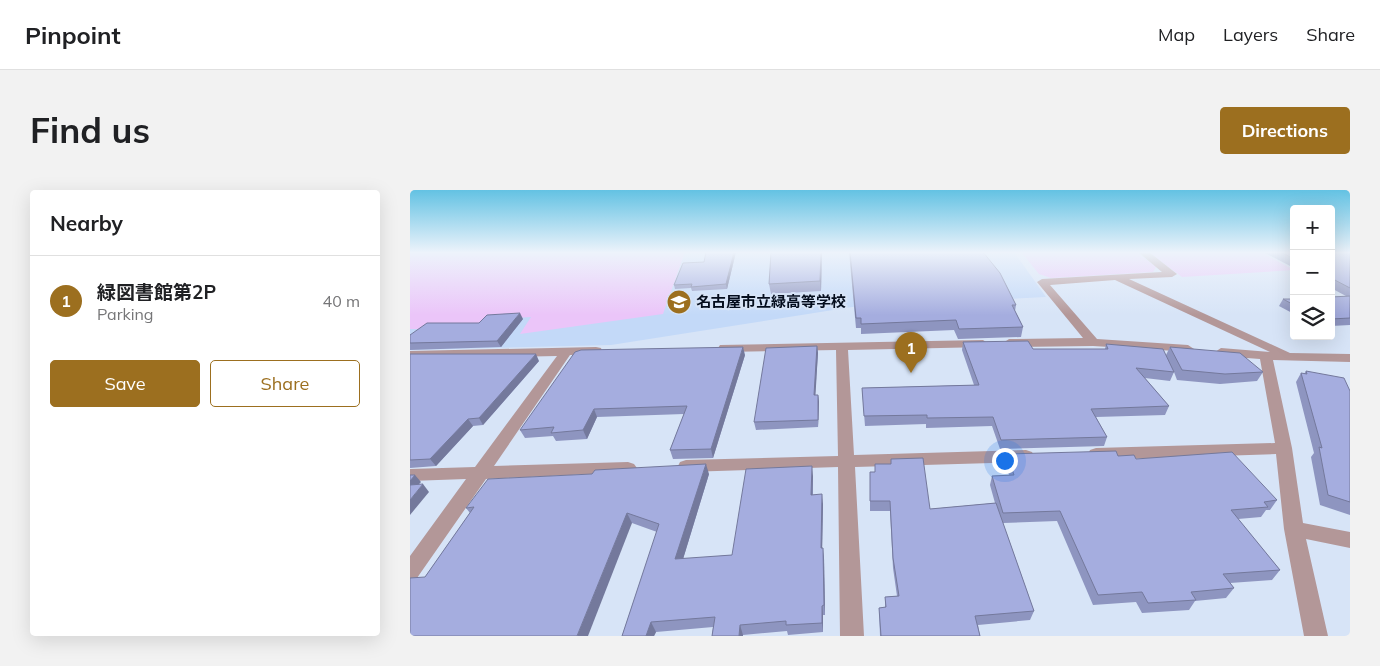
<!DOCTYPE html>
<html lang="en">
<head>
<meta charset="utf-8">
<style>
  :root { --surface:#fff; --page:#f2f2f2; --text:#202124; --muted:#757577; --line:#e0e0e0; --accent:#9c6f1f }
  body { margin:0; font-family:Mulish,"Noto Sans JP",sans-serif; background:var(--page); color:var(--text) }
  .controls { position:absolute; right:15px; top:15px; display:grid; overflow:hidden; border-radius:5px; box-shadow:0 5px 20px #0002 }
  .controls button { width:45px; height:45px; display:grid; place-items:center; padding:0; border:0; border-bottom:1px solid var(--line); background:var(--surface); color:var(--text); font:25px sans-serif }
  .you { position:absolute; left:594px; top:270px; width:18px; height:18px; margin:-12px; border:4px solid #fff; border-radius:50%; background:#1a73e8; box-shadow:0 0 0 8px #1a73e833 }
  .badge { display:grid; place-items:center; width:32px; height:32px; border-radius:50%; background:var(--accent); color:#fff; font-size:16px; font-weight:700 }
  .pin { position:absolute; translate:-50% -41px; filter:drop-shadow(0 1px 2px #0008) }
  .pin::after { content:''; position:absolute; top:26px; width:18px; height:15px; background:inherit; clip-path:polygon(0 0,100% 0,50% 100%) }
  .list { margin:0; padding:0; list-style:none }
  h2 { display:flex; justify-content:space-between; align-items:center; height:65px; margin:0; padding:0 20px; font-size:21px }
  h2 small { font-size:16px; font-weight:400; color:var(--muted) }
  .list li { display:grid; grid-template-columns:32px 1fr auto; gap:15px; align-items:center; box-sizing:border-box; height:90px; padding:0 20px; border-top:1px solid var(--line) }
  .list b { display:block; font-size:19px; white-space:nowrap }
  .list p { margin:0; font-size:16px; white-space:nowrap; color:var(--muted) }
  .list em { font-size:16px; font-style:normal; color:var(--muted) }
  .actions { display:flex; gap:10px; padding:15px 20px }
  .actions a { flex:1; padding:11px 0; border:1px solid var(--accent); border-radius:5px; text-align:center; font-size:18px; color:var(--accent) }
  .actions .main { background:var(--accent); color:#fff }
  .icon { flex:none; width:28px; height:28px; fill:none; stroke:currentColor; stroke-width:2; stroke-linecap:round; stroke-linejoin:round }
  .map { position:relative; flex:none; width:940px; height:446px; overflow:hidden; border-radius:5px }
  header { display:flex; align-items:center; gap:30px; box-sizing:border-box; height:70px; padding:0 25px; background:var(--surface); border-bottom:1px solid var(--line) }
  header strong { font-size:24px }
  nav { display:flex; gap:28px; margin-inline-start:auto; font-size:18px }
  .intro { display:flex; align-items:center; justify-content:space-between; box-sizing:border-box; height:120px; padding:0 30px }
  h1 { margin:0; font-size:35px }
  .button { padding:12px 22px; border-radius:5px; background:var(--accent); color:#fff; font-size:18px; font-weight:700 }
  main { display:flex; gap:30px; padding:0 30px }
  aside { flex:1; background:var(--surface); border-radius:5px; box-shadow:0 5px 20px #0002 }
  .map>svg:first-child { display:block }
  .built { fill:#c3d9f8 }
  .green { fill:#ebc5f9 }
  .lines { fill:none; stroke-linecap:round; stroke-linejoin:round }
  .minor { fill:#b39798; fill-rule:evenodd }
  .wall { fill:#8e95c0 }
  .shaded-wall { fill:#74799c }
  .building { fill:#a5addf; stroke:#74799c }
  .labels { text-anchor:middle; stroke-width:4; stroke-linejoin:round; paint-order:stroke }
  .far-poi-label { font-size:15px; font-weight:bold; fill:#040d1d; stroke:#d7e4f7; text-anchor:start }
</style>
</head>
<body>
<header>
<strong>Pinpoint</strong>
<nav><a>Map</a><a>Layers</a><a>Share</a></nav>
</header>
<div class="intro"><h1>Find us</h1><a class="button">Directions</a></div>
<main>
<aside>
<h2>Nearby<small></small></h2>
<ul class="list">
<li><span class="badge">1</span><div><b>緑図書館第2P</b><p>Parking</p></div><em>40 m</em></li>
</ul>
<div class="actions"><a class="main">Save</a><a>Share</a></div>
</aside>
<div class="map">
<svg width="940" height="446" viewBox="0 0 940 446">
  <rect width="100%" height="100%" fill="#d7e4f7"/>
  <polygon class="built" points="0,62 604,62 636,107 442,117 201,155 0,160"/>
  <g class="green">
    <polygon points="0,62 275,62 253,124 110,144 121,127 77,130 66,139 0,139"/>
    <polygon points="726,62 746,77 743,82 641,88 629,84 612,63"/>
    <polygon points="742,62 851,62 884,80 772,87 741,64"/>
  </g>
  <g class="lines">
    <g class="minor">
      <polygon points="728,62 739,62 767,84 762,87 719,89 880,163 940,164 940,172 863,170 882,258 893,333 940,342 940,358 896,349 918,446 894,446 874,339 866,264 686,270 680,268 678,264 680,260 686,258 865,253 850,169 811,166 805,162 811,158 860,162 705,90 640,95 687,149 778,155 784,159 782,162 683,156 599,157 593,153 599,149 673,148 627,92 632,89 752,82"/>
      <polygon points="573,150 579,154 577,157 438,160 444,265 616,260 622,262 624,266 622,270 616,272 445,277 454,446 430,446 428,277 276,282 270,280 268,276 270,272 276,270 428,266 426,160 314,162 310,161 308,158 310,155"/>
      <polygon points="186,157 191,158 192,161 191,164 160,165 84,276 218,272 224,274 227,278 224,282 76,289 7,388 0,391 0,366 56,289 0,291 0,279 65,277 147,166 0,169 0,161"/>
    </g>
  </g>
  <g class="wall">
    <polygon points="296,62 326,62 317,99 282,101 281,98 265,99 264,95 294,72"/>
    <polygon points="361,62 412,62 411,101 361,104 359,94"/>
    <polygon points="439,62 573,62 606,115 605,121 613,137 611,147 548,149 544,140 451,144 451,138 446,138"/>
    <polygon points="853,62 884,62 884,78"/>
    <polygon points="921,62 940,62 940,135 921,136 921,107 936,106 921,98"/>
    <polygon points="873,109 884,109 884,124 869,116"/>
    <polygon points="113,129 91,157 0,160 0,145 69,133"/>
    <polygon points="553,152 623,159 695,159 696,154 756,165 760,157 853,182 847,191 810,194 767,190 764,182 760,191 735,188 759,216 755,225 686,227 697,247 694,256 590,259 582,236 516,238 516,234 455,236 452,198 564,195 552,160"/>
    <polygon points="407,156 408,163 405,205 408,205 409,212 408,237 346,240 344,232"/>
    <polygon points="0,164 129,171 73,235 63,236 26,276 0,278"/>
    <polygon points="335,165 303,268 263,269 260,260 274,224 187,227 177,249 146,251 143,246 115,248 110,240"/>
    <polygon points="896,181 940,201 940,325 910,315 901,267 904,263 886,192 891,183 894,184"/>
    <polygon points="597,264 708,266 726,269 867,310 860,320 856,320 851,327 828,329 870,380 862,390 820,393 824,398 816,408 785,411 779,420 732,423 726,412 683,415 647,331 593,333 624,421 620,430 568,435 570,446 470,446 469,418 475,417 475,407 487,406 483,378 480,321 460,321 460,282 520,319 585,313 580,295 582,286 599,285 595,274"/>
    <polygon points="299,284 273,369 322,365 403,286 403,305 413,314 412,358 414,368 415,425 413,425 413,442 378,445 377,441 333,445 333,446 302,446 303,437 246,442 244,446 212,446 247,342 222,333 15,387 60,323 56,318"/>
  </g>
  <g class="shaded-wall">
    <polygon points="324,62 326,62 317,99 316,94"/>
    <polygon points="411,62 412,62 411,101 410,91"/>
    <polygon points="110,123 113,129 91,157 87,151"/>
    <polygon points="407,156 408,163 405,212 404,205"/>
    <polygon points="333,157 335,165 303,268 301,259"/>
    <polygon points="126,164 129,171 73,235 69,228"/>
    <polygon points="408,205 409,212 408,237"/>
    <polygon points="184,219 187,227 177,249 173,240"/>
    <polygon points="58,229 63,236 26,276 20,269"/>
    <polygon points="296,274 299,284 270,379 265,369"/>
    <polygon points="402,276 403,286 402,315 401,305"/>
    <polygon points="5,285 11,292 2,302 0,300 0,291"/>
    <polygon points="13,294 19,302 0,325 0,310"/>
    <polygon points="412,304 413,314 412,368 411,358"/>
    <polygon points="217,323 222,333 178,446 167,446"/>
    <polygon points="413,358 414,368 415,425 414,415"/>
    <polygon points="412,416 413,425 413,442 412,433"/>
    <polygon points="241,432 246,442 244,446 236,446"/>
    <polygon points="330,435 333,445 333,446 329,446"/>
  </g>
  <g class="building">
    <polygon points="296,62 324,62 316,94 281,97 282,94 264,95 273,73 294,72"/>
    <polygon points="361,62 411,62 410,91 359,94"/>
    <polygon points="440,62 573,62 590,83 606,115 602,115 613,137 549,139 546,130 451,134 451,128 446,128"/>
    <polygon points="871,62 884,62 884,69"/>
    <polygon points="921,62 940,62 940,98 921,88"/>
    <polygon points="940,106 940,128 921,129 921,107"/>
    <polygon points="873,109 884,109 884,115"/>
    <polygon points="110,123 87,151 0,153 0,145 17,133 69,133 77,125"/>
    <polygon points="618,151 623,159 698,159 696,154 753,159 764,182 726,178 759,216 681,219 697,247 591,250 583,227 517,228 517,225 454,226 452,198 569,195 553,152"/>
    <polygon points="407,156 404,205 408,205 408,230 344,232 356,158"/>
    <polygon points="333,157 301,259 260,260 277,216 184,219 173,240 141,243 144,237 110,240 165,162 171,160"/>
    <polygon points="760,157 830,163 853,182 815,184 772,180"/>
    <polygon points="0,164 126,164 69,228 58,229 20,269 0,270"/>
    <polygon points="896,181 934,188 940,201 940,312 918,305 909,257 912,258 891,183 897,184"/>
    <polygon points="706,261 708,266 724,265 726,269 822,262 867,310 854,312 858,317 821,320 870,380 813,384 824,398 781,402 786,410 738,413 732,402 688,405 650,321 593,323 582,286 604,285 597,264"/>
    <polygon points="513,268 520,319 586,313 624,421 565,426 570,446 471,446 469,418 476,417 475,407 489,406 483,368 480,311 460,311 460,282 465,282 465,274 481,274 481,269"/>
    <polygon points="296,274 265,369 322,365 336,279 402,276 401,305 412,304 411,358 413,358 414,415 412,416 412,433 376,435 376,431 330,435 329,446 302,446 305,427 241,432 236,446 212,446 249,334 217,323 167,446 0,446 0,388 15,387 64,317 56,318 78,289 182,284 185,280"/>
    <polygon points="0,285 5,285 0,291"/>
    <polygon points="13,294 0,310 0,295"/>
  </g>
  <linearGradient id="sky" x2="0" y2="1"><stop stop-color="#63c2e3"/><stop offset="0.5" stop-color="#edf3fb"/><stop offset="1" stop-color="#edf3fb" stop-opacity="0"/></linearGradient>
  <rect width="940" height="125" fill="url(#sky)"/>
  <defs>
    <symbol id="school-disc" viewBox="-11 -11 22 22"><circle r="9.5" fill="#9c6f1f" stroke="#d7e4f7"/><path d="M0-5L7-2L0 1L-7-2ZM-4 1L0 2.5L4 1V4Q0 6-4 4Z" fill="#fff"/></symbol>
  </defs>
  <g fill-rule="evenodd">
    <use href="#school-disc" x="255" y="98" width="28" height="28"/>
  </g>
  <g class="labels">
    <g class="far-poi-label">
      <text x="286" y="117">名古屋市立緑高等学校</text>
    </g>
  </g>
</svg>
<div class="controls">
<button>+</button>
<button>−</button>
<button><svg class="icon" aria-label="layers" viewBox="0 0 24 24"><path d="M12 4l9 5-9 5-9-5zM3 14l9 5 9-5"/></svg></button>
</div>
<div class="you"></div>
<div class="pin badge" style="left:501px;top:183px">1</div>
</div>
</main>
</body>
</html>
